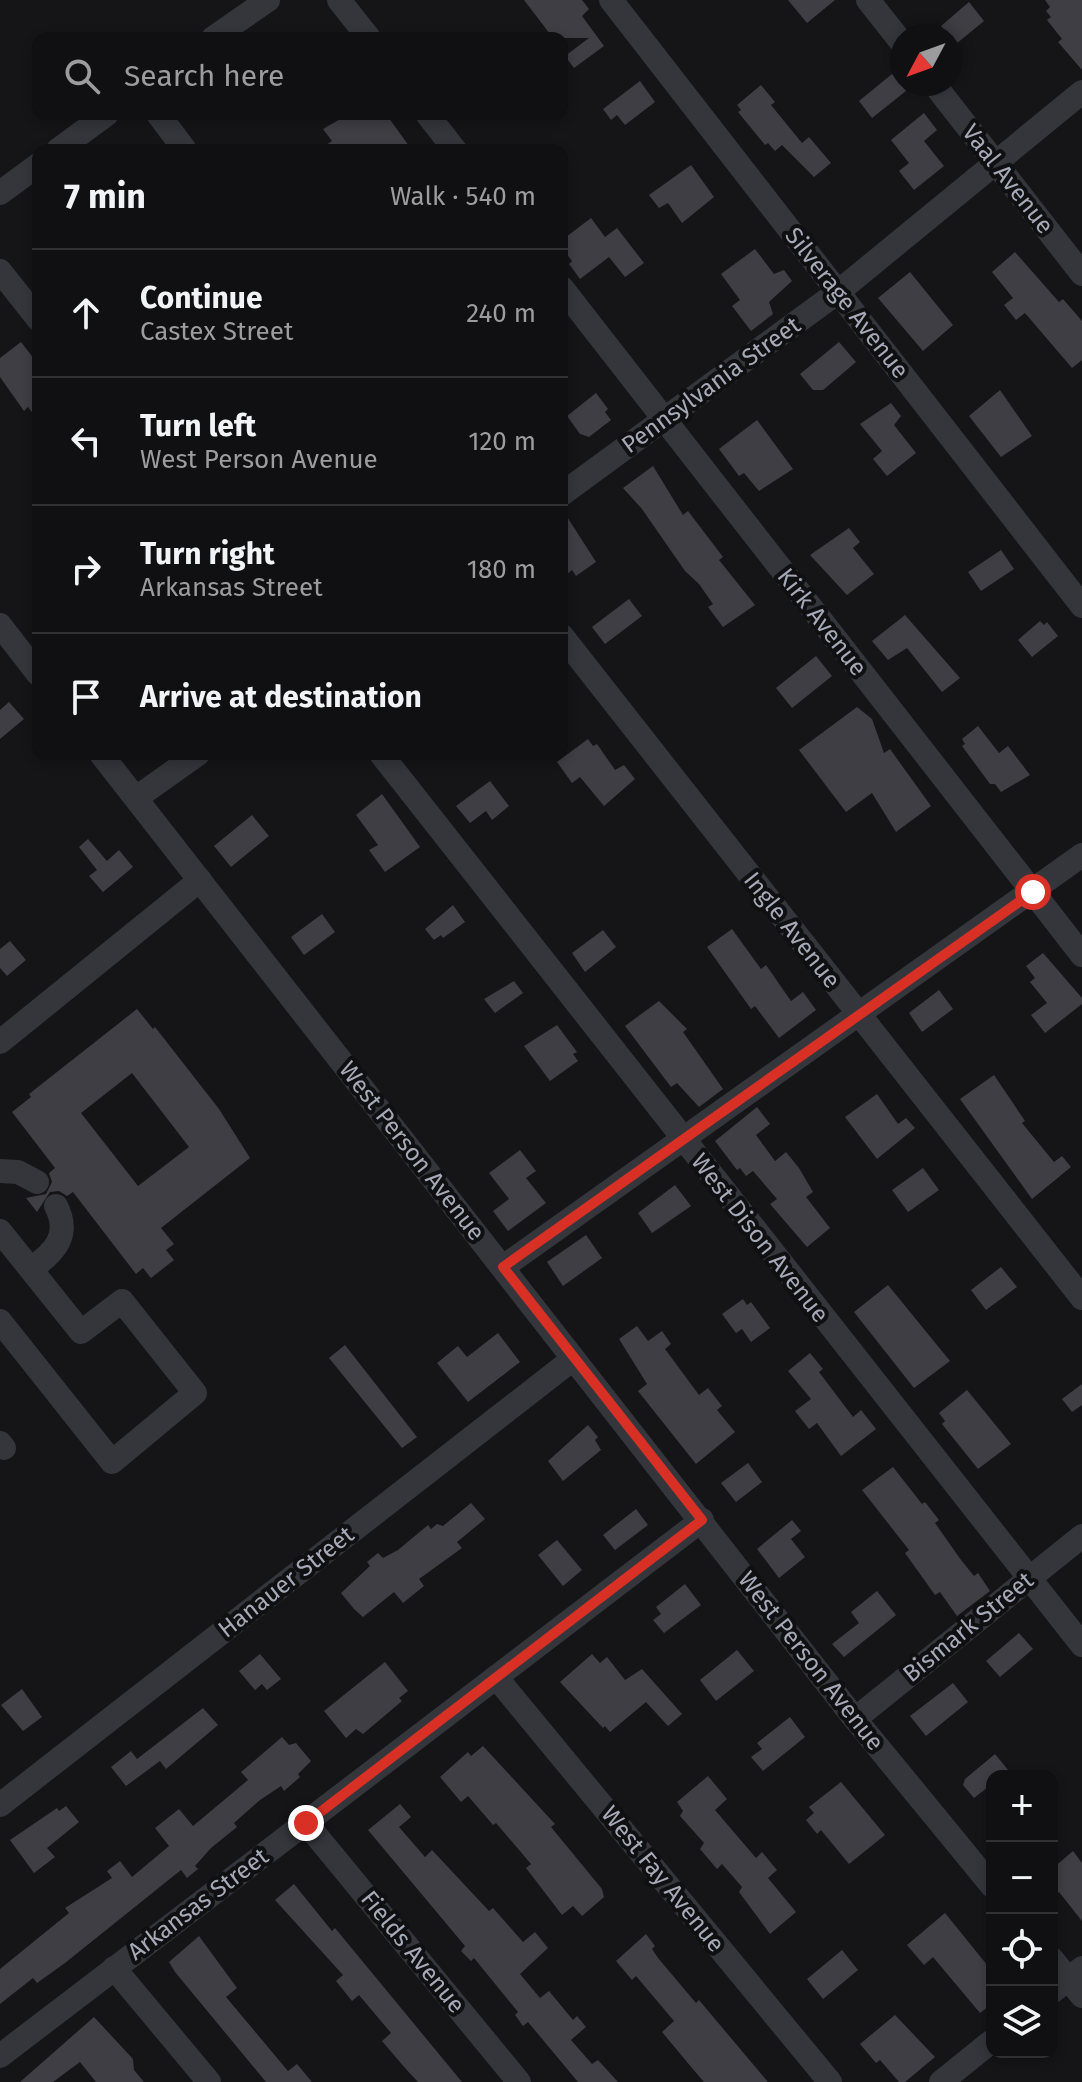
<!DOCTYPE html>
<html lang="en">
<head>
<meta charset="utf-8">
<style>
  :root { --surface:#100f11; --page:#1e1d1f; --text:#f1f3f6; --muted:#9c9c9f; --line:#302f31 }
  body { margin:0; font-family:"Fira Sans",sans-serif; background:var(--page); color:var(--text) }
  .controls { position:absolute; right:24px; bottom:24px; display:grid; overflow:hidden; border-radius:16px; box-shadow:0 4px 12px #0003 }
  .controls button { width:72px; height:72px; display:grid; place-items:center; padding:0; border:0; border-bottom:2px solid var(--line); background:var(--surface); color:var(--text); font:40px sans-serif }
  .compass { position:absolute; left:890px; top:24px; width:72px; height:72px; border-radius:50%; background:var(--surface); box-shadow:0 4px 12px #0003; rotate:229deg }
  .stop { position:absolute; width:24px; height:24px; margin:-18px; border:6px solid #d93025; border-radius:50%; background:#fff }
  .stop.end { background:#d93025; border-color:#fff; box-shadow:0 2px 8px #0008 }
  .list { margin:0; padding:0; list-style:none }
  h2 { display:flex; justify-content:space-between; align-items:center; height:104px; margin:0; padding:0 32px; font-size:34px }
  h2 small { font-size:26px; font-weight:400; color:var(--muted) }
  .list li { display:grid; grid-template-columns:52px 1fr auto; gap:24px; align-items:center; box-sizing:border-box; height:128px; padding:0 32px; border-top:2px solid var(--line) }
  .list b { display:block; font-size:30px; white-space:nowrap }
  .list p { margin:0; font-size:26px; white-space:nowrap; color:var(--muted) }
  .list em { font-size:26px; font-style:normal; color:var(--muted) }
  .icon { flex:none; width:44px; height:44px; fill:none; stroke:currentColor; stroke-width:2; stroke-linecap:round; stroke-linejoin:round }
  .map { position:relative; flex:none; width:1082px; height:2082px; overflow:hidden }
  .search { position:absolute; background:var(--surface); box-shadow:0 4px 12px #0003; left:32px; top:32px; width:536px; height:88px; display:flex; align-items:center; gap:20px; box-sizing:border-box; padding:0 28px; border-radius:16px; color:var(--muted); font-size:30px }
  .panel { position:absolute; background:var(--surface); box-shadow:0 4px 12px #0003; left:32px; top:144px; width:536px; height:616px; border-radius:16px }
  .map>svg:first-child { display:block }
  .building { fill:#3f3e44; fill-rule:evenodd }
  .lines { fill:none; stroke-linecap:round; stroke-linejoin:round }
  .minor { stroke:#35363c; stroke-width:24 }
  .route { stroke:#d93025; stroke-width:10 }
  .labels { text-anchor:middle; stroke-width:8; stroke-linejoin:round; paint-order:stroke }
  .street-label { font-size:24px; fill:#a6a9b7; stroke:#101012 }
</style>
</head>
<body>
<div class="map">
<svg width="1082" height="2082" viewBox="0 0 1082 2082">
  <rect width="100%" height="100%" fill="#151417"/>
  <g class="building">
    <polygon points="524,0 582,0 589,9 582,16 604,46 574,68 565,56 589,38 553,38"/>
    <polygon points="788,0 835,0 807,23"/>
    <polygon points="1045,0 1082,0 1082,70 1058,42 1062,39 1047,20 1051,17 1046,11 1050,7"/>
    <polygon points="969,2 984,21 956,44 941,26"/>
    <polygon points="892,74 906,91 872,118 859,101"/>
    <polygon points="640,81 655,102 625,125 617,115 611,120 603,109"/>
    <polygon points="761,85 775,102 771,105 802,143 809,137 831,163 814,177 782,145 775,151 768,143 765,145 738,112 741,110 737,105"/>
    <polygon points="924,113 937,130 924,141 944,166 914,190 899,171 909,163 891,140"/>
    <polygon points="349,114 386,114 412,150 319,150 332,141 323,129"/>
    <polygon points="691,165 714,197 682,223 668,203 659,208 649,195"/>
    <polygon points="591,218 605,237 617,228 644,263 625,277 609,257 580,279 569,264 572,261 562,248 562,240"/>
    <polygon points="755,249 774,274 784,270 792,281 769,302 773,314 751,331 732,306 740,300 721,274"/>
    <polygon points="1015,252 1059,302 1063,299 1082,321 1082,360 1072,368 1025,313 1016,320 1004,305 1013,298 992,272"/>
    <polygon points="910,272 953,325 923,351 878,298"/>
    <polygon points="21,342 38,364 38,420 28,407 24,411 0,377 0,358"/>
    <polygon points="839,342 856,362 823,390 813,390 800,374"/>
    <polygon points="1000,390 1032,436 1001,457 969,416"/>
    <polygon points="596,393 608,409 605,412 611,420 589,437 580,434 567,416"/>
    <polygon points="891,403 901,416 894,425 916,453 887,476 873,459 882,451 860,424"/>
    <polygon points="757,420 793,469 759,491 744,473 739,476 719,449"/>
    <polygon points="653,466 683,515 688,511 723,557 719,560 755,605 723,627 708,607 713,604 699,584 685,571 642,509 623,488"/>
    <polygon points="562,509 596,562 576,576 572,570 562,578"/>
    <polygon points="849,528 860,542 853,548 874,574 847,595 810,555"/>
    <polygon points="1001,550 1014,569 981,591 968,572"/>
    <polygon points="629,599 642,616 605,644 592,627"/>
    <polygon points="905,615 960,678 942,692 907,648 888,660 872,641"/>
    <polygon points="1040,621 1044,625 1047,622 1058,636 1032,657 1018,640"/>
    <polygon points="816,656 832,676 792,708 776,688"/>
    <polygon points="9,702 24,719 0,739 0,710"/>
    <polygon points="857,707 872,719 884,753 890,749 931,806 896,832 872,793 846,812 799,750"/>
    <polygon points="978,726 999,753 1008,746 1030,775 1001,792 995,784 990,784 962,746 965,744 962,739"/>
    <polygon points="588,739 593,746 597,744 615,770 624,765 635,779 604,806 580,777 572,783 557,762"/>
    <polygon points="490,781 509,806 492,820 486,811 470,823 456,806"/>
    <polygon points="382,794 420,847 385,872 369,850 378,845 356,815"/>
    <polygon points="252,815 269,836 231,867 214,846"/>
    <polygon points="88,839 107,861 119,850 133,867 103,892 89,876 97,870 79,847"/>
    <polygon points="453,905 465,922 443,938 441,935 434,940 425,929"/>
    <polygon points="322,914 335,932 304,955 291,937"/>
    <polygon points="732,929 761,969 766,965 791,1001 803,992 816,1010 779,1038 755,1006 751,1009 707,947"/>
    <polygon points="603,930 616,947 585,972 572,953"/>
    <polygon points="10,941 26,960 7,976 0,968 0,949"/>
    <polygon points="1043,953 1082,998 1082,1004 1045,1033 1031,1015 1047,1003 1030,982 1035,978 1026,966"/>
    <polygon points="514,981 523,993 495,1013 484,999"/>
    <polygon points="939,990 953,1009 922,1032 909,1013"/>
    <polygon points="659,1001 687,1029 683,1032 723,1089 699,1107 677,1083 671,1087 625,1026"/>
    <path d="M137,1009L153,1029L155,1027L219,1109L250,1158L161,1228L174,1244L166,1250L174,1260L151,1278L143,1268L136,1274L73,1192L67,1196L59,1191L50,1192L37,1212L26,1198L46,1194L52,1182L49,1173L55,1168L12,1112L31,1097L29,1094ZM132,1073L189,1147L138,1186L81,1113Z"/>
    <polygon points="557,1025 577,1052 573,1054 578,1061 550,1081 524,1046"/>
    <polygon points="994,1075 1025,1121 1022,1123 1054,1162 1062,1156 1071,1167 1032,1199 960,1099"/>
    <polygon points="877,1094 898,1124 906,1118 915,1128 877,1159 845,1117"/>
    <polygon points="757,1107 770,1124 756,1135 775,1161 786,1152 799,1168 813,1192 806,1197 830,1228 807,1247 770,1204 777,1199 753,1171 746,1176 740,1168 737,1170 715,1141"/>
    <polygon points="520,1150 536,1171 526,1178 546,1203 508,1231 493,1211 509,1199 489,1173"/>
    <polygon points="923,1168 939,1190 908,1212 892,1190"/>
    <polygon points="675,1185 691,1206 652,1233 638,1213"/>
    <polygon points="586,1235 602,1258 563,1286 547,1262"/>
    <polygon points="1001,1267 1017,1287 986,1310 971,1290"/>
    <polygon points="888,1285 950,1361 914,1388 854,1312"/>
    <polygon points="743,1299 747,1305 751,1302 770,1328 751,1342 742,1329 736,1333 722,1314"/>
    <polygon points="637,1326 648,1341 662,1331 671,1344 665,1349 699,1395 708,1388 722,1406 717,1410 735,1432 696,1464 638,1391 647,1384 619,1339"/>
    <polygon points="498,1333 520,1362 468,1402 437,1363 458,1346 467,1357"/>
    <polygon points="345,1345 417,1437 402,1448 329,1358"/>
    <polygon points="810,1353 823,1369 819,1372 853,1417 861,1410 876,1429 841,1456 817,1423 809,1429 795,1411 811,1399 788,1371"/>
    <polygon points="1082,1384 1082,1405 1072,1412 1062,1399"/>
    <polygon points="967,1390 1011,1444 978,1469 942,1424 945,1421 939,1413"/>
    <polygon points="588,1425 598,1437 595,1440 601,1450 563,1481 548,1461"/>
    <polygon points="748,1463 762,1482 736,1502 721,1483"/>
    <polygon points="893,1467 922,1504 925,1502 939,1520 935,1523 961,1560 974,1576 978,1573 990,1591 957,1616 940,1592 935,1595 905,1553 909,1550 862,1490"/>
    <polygon points="471,1503 485,1519 457,1542 462,1548 419,1579 424,1586 403,1603 394,1592 363,1617 354,1609 341,1593 370,1566 367,1562 378,1553 383,1558 398,1550 428,1525 431,1529 437,1524 443,1526"/>
    <polygon points="636,1509 648,1525 615,1550 603,1535"/>
    <polygon points="792,1520 801,1531 791,1539 805,1557 779,1578 757,1549"/>
    <polygon points="557,1540 582,1570 563,1586 538,1555"/>
    <polygon points="685,1584 701,1605 664,1633 653,1620 661,1614 656,1607"/>
    <polygon points="877,1591 896,1615 844,1657 832,1644 859,1623 851,1612"/>
    <polygon points="1019,1633 1033,1649 1000,1677 986,1661"/>
    <polygon points="737,1650 754,1671 716,1701 700,1680"/>
    <polygon points="260,1654 281,1679 267,1690 262,1684 255,1690 239,1671"/>
    <polygon points="592,1654 600,1663 607,1657 625,1680 642,1669 682,1714 668,1726 646,1702 610,1732 605,1726 603,1728 560,1682"/>
    <polygon points="385,1662 408,1691 399,1698 402,1701 363,1734 356,1729 346,1738 324,1711"/>
    <polygon points="953,1683 968,1702 926,1736 910,1716"/>
    <polygon points="22,1689 42,1717 23,1731 1,1705"/>
    <polygon points="203,1708 218,1725 166,1769 160,1761 126,1786 111,1767 131,1751 137,1759"/>
    <polygon points="790,1717 805,1737 763,1771 751,1757 762,1749 757,1743"/>
    <polygon points="282,1737 289,1745 296,1743 311,1761 298,1774 300,1777 284,1791 281,1786 260,1800 234,1823 237,1827 211,1848 195,1866 198,1869 187,1878 181,1870 65,1963 37,1983 33,1978 0,2004 0,1969 69,1913 65,1908 112,1878 107,1871 120,1861 132,1877 169,1846 155,1828 179,1809 193,1826 248,1780 241,1772"/>
    <polygon points="483,1746 555,1824 551,1827 602,1889 604,1897 582,1916 573,1906 562,1915 526,1868 531,1864 496,1823 493,1825 468,1796 461,1802 440,1777 468,1752 471,1756"/>
    <polygon points="995,1754 1013,1776 992,1776 992,1784 974,1798 963,1785 965,1779"/>
    <polygon points="708,1776 727,1799 715,1810 756,1858 762,1852 777,1870 768,1878 796,1912 770,1934 739,1892 742,1887 722,1864 717,1869 700,1849 704,1843 680,1816 683,1811 677,1802"/>
    <polygon points="841,1782 885,1835 849,1864 821,1830 817,1834 806,1820 814,1813 809,1807"/>
    <polygon points="400,1804 411,1817 399,1827 425,1857 432,1850 489,1911 493,1908 523,1942 535,1932 548,1948 520,1974 540,1998 549,1991 573,2020 577,2016 586,2027 571,2040 592,2064 598,2060 618,2082 578,2082 528,2022 523,2026 515,2015 518,2012 474,1958 471,1961 461,1951 465,1946 368,1830"/>
    <polygon points="66,1806 79,1822 47,1848 55,1857 34,1873 10,1840 57,1808 59,1811"/>
    <polygon points="1073,1851 1082,1863 1082,1921 1059,1892 1052,1898 1052,1869"/>
    <polygon points="294,1884 332,1931 335,1928 462,2082 418,2082 405,2068 382,2041 391,2033 359,1995 352,2001 336,1981 343,1975 275,1900"/>
    <polygon points="945,1913 992,1971 992,2004 980,2013 933,1957 924,1965 907,1945"/>
    <polygon points="646,1934 655,1946 652,1949 658,1958 696,2003 699,2000 768,2082 704,2082 692,2068 662,2032 674,2021 636,1976 632,1980 616,1961"/>
    <polygon points="199,1936 237,1988 226,1997 288,2071 297,2064 312,2082 266,2082 175,1972 169,1962"/>
    <polygon points="842,1950 858,1970 823,1999 807,1979"/>
    <polygon points="895,2015 935,2057 905,2082 899,2082 880,2060 876,2063 860,2044"/>
    <polygon points="94,2017 133,2059 134,2070 144,2082 96,2082 80,2062 53,2082 20,2082"/>
  </g>
  <g class="lines">
    <g class="minor">
      <polyline points="339,0 369,38"/>
      <polyline points="611,0 1082,606"/>
      <polyline points="868,0 902,43"/>
      <polyline points="213,38 268,0"/>
      <polyline points="934,84 1082,274"/>
      <polyline points="158,114 185,150"/>
      <polyline points="427,114 455,150"/>
      <polyline points="58,150 107,114"/>
      <polyline points="0,193 38,165"/>
      <polyline points="0,271 38,319"/>
      <polyline points="562,288 1082,955"/>
      <polyline points="562,494 838,292 1082,92"/>
      <polyline points="0,625 38,674"/>
      <polyline points="562,636 1082,1298"/>
      <polyline points="101,754 855,1719 992,1886"/>
      <polyline points="381,754 1082,1645"/>
      <polyline points="136,798 198,754"/>
      <polyline points="0,1042 200,880"/>
      <polyline points="0,1171 18,1172 37,1182"/>
      <polyline points="0,1231 81,1332 122,1301 195,1393 112,1462 0,1321"/>
      <polyline points="503,1267 1082,855"/>
      <path d="M31,1269C55,1252 71,1235 56,1206"/>
      <polyline points="0,1443 4,1448"/>
      <polyline points="496,1677 830,2082"/>
      <polyline points="855,1719 1082,1536"/>
      <polyline points="0,1805 573,1359"/>
      <polyline points="306,1823 519,2082"/>
      <polyline points="1052,1959 1082,1996"/>
      <polyline points="114,1968 209,2082"/>
      <polyline points="1052,1992 1082,1968"/>
      <polyline points="0,2056 702,1520"/>
      <polyline points="941,2082 992,2041"/>
    </g>
  </g>
  <g class="lines">
    <polyline class="route" points="306,1823 702,1520 503,1267 1033,892"/>
  </g>
  <g class="labels">
    <g class="street-label">
      <text transform="translate(1008 179) rotate(52)" y="8">Vaal Avenue</text>
      <text transform="translate(847 303) rotate(52)" y="8">Silverage Avenue</text>
      <text transform="translate(711 385) rotate(-36)" y="8">Pennsylvania Street</text>
      <text transform="translate(822 622) rotate(52)" y="8">Kirk Avenue</text>
      <text transform="translate(792 930) rotate(52)" y="8">Ingle Avenue</text>
      <text transform="translate(412 1151) rotate(52)" y="8">West Person Avenue</text>
      <text transform="translate(760 1238) rotate(52)" y="8">West Dison Avenue</text>
      <text transform="translate(286 1582) rotate(-38)" y="8">Hanauer Street</text>
      <text transform="translate(968 1627) rotate(-39)" y="8">Bismark Street</text>
      <text transform="translate(811 1661) rotate(52)" y="8">West Person Avenue</text>
      <text transform="translate(663 1879) rotate(51)" y="8">West Fay Avenue</text>
      <text transform="translate(198 1904) rotate(-37)" y="8">Arkansas Street</text>
      <text transform="translate(413 1952) rotate(51)" y="8">Fields Avenue</text>
    </g>
  </g>
</svg>
<div class="controls">
<button>+</button>
<button>−</button>
<button><svg class="icon" aria-label="locate" viewBox="0 0 24 24"><circle cx="12" cy="12" r="6"/><path d="M12 2v4M12 18v4M2 12h4M18 12h4"/></svg></button>
<button><svg class="icon" aria-label="layers" viewBox="0 0 24 24"><path d="M12 4l9 5-9 5-9-5zM3 14l9 5 9-5"/></svg></button>
</div>
<svg class="compass" viewBox="-18 -18 36 36"><path d="M0-13l5 13h-10z" fill="#e53935"/><path d="M0 13l5-13h-10z" fill="#9c9c9f"/></svg>
<div class="stop" style="left:1033px;top:892px"></div>
<div class="stop end" style="left:306px;top:1823px"></div>
<div class="search"><svg class="icon" aria-label="search" viewBox="0 0 24 24"><circle cx="10" cy="10" r="6"/><path d="M15 15l6 6"/></svg>Search here</div>
<section class="panel">
<h2>7 min<small>Walk · 540 m</small></h2>
<ul class="list">
<li><svg class="icon" aria-label="ahead" viewBox="0 0 24 24"><path d="M12 20V5M6 11l6-6 6 6"/></svg><div><b>Continue</b><p>Castex Street</p></div><em>240 m</em></li>
<li><svg class="icon" aria-label="left" viewBox="0 0 24 24"><path d="M17 20v-9H6M10 6l-5 5 5 5"/></svg><div><b>Turn left</b><p>West Person Avenue</p></div><em>120 m</em></li>
<li><svg class="icon" aria-label="right" viewBox="0 0 24 24"><path d="M7 20v-9h11M14 6l5 5-5 5"/></svg><div><b>Turn right</b><p>Arkansas Street</p></div><em>180 m</em></li>
<li><svg class="icon" aria-label="arrive" viewBox="0 0 24 24"><path d="M6 21V4h12l-3 4 3 4H6"/></svg><div><b>Arrive at destination</b></div></li>
</ul>
</section>
</div>
</body>
</html>
